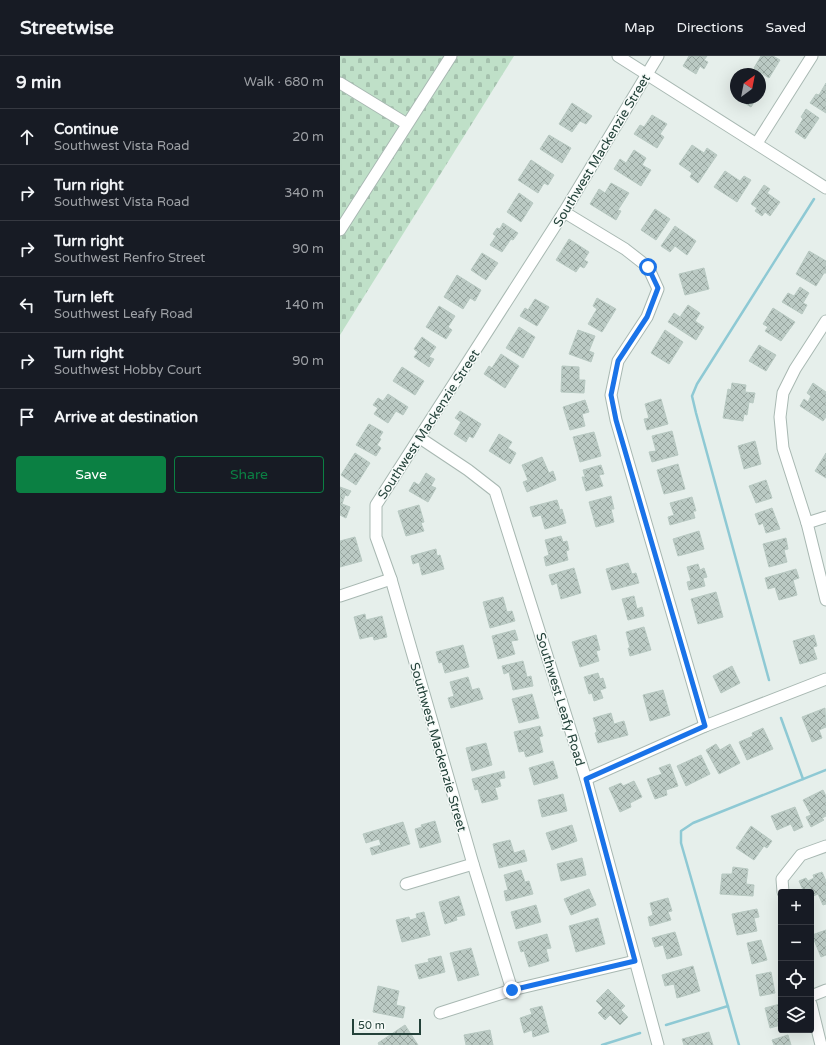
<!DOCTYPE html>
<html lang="en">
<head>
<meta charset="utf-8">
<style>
  :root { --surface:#171b24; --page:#242831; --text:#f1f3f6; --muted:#9ea1a6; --line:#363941; --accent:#0b8043 }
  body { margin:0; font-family:"Varela Round",sans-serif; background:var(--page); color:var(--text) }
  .controls { position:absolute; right:12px; bottom:12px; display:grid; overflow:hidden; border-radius:4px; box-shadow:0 4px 16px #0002 }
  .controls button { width:36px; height:36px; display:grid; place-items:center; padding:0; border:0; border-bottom:1px solid var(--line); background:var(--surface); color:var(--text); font:20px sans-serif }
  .compass { position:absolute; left:390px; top:12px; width:36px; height:36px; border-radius:50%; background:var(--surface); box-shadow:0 4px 16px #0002; rotate:32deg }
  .scale { position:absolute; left:12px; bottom:10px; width:69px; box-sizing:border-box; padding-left:4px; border:2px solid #24423a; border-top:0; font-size:11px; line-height:14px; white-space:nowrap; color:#24423a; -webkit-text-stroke:3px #f7fbf9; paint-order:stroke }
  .stop { position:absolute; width:12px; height:12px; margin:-9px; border:3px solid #1a73e8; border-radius:50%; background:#fff }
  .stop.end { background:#1a73e8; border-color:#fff; box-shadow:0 1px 4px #0008 }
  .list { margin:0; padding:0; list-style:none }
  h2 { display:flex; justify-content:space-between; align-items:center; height:52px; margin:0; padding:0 16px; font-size:17px }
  h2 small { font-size:13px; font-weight:400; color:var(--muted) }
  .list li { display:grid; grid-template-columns:26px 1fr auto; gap:12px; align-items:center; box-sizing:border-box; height:56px; padding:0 16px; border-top:1px solid var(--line) }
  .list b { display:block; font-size:15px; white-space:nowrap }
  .list p { margin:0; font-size:13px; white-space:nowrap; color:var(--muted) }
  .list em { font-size:13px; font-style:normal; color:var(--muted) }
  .actions { display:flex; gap:8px; padding:12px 16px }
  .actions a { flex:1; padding:9px 0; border:1px solid var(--accent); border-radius:4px; text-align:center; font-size:14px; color:var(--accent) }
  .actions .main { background:var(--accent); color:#fff }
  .icon { flex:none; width:22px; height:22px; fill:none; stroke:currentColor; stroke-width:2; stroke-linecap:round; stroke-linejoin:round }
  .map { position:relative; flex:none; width:486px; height:989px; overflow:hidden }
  header { display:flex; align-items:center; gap:24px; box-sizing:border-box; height:56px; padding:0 20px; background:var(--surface); border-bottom:1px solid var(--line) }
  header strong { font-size:19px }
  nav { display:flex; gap:22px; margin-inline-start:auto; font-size:14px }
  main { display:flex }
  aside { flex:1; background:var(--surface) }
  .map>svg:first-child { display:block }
  .cemetery { fill:url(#cemetery-stones) }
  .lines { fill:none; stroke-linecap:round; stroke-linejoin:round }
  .stream { stroke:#8ec9d4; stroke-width:2.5 }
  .building { fill:url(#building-cross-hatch); stroke:#b8c9c2 }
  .minor-casing { stroke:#a8b8b2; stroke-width:13 }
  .minor { stroke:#fff; stroke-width:11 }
  .route { stroke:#1a73e8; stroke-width:5 }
  .labels { text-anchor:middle; stroke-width:3; stroke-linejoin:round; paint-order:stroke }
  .street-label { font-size:13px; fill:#24423a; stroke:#f7fbf9 }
</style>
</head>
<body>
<header>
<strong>Streetwise</strong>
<nav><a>Map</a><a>Directions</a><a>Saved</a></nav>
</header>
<main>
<aside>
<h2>9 min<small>Walk · 680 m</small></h2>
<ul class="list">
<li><svg class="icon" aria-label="ahead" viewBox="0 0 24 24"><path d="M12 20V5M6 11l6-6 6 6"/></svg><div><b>Continue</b><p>Southwest Vista Road</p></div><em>20 m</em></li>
<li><svg class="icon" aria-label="right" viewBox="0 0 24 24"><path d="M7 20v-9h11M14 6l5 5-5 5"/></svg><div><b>Turn right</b><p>Southwest Vista Road</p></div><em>340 m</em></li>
<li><svg class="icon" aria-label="right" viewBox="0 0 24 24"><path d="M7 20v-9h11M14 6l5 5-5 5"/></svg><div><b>Turn right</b><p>Southwest Renfro Street</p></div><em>90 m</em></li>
<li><svg class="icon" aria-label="left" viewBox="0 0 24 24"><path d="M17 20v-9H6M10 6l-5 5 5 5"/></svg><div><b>Turn left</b><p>Southwest Leafy Road</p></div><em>140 m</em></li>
<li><svg class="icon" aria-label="right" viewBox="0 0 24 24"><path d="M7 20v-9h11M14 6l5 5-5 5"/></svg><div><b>Turn right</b><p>Southwest Hobby Court</p></div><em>90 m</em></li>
<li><svg class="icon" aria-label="arrive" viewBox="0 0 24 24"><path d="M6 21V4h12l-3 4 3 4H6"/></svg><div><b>Arrive at destination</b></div></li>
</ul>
<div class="actions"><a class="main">Save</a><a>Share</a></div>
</aside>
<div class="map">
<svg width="486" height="989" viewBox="0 0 486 989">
  <defs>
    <pattern id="cemetery-stones" width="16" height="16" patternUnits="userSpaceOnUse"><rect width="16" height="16" fill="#bfe0c8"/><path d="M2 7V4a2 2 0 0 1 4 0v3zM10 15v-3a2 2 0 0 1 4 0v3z" fill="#a4c1ad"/></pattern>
    <pattern id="building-cross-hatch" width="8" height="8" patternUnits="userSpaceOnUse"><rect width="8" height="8" fill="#bbcac4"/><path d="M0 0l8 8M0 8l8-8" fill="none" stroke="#98a6a0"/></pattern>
  </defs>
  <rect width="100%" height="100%" fill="#e6efeb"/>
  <polygon class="cemetery" points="0,0 174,0 0,279"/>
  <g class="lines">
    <g class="stream">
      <polyline points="429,624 356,357 352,340 357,328 474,143"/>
      <polyline points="441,662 463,723"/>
      <polyline points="326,969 388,950"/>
      <polyline points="262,989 300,977"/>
      <polyline points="399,989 341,787 341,775 353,767 486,714"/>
    </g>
  </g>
  <g class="building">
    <polygon points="349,0 367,0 364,4 368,6 364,13 360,10 356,18 343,10"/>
    <polygon points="421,0 433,0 440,4 429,22 414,12"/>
    <polygon points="486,27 486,57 470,47 476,38 479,39"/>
    <polygon points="396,42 417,42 411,51"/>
    <polygon points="232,47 252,60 246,68 240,65 232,76 219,68"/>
    <polygon points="466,53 479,62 465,83 455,76 463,63 461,61"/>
    <polygon points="312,59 327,68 320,78 324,81 317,92 294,78 300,69 304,71"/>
    <polygon points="209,79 231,92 222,107 200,93"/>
    <polygon points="352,89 364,97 367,92 377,99 358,127 350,121 352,117 339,108"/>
    <polygon points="294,94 306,102 302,109 311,114 301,130 274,113 280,103 286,107"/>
    <polygon points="191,104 214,119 208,129 204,127 198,137 178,124"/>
    <polygon points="385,115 400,125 404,120 411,124 397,146 374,131"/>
    <polygon points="271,127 289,137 278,154 281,155 276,164 250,148 259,133 265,137"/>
    <polygon points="424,129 430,133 427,137 440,146 430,160 425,156 422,160 415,155 417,152 411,148"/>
    <polygon points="179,137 193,147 181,166 167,156"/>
    <polygon points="315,153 330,163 316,184 301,174"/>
    <polygon points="163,167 178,177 173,184 171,183 162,196 150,189 156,180 153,178 157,172 160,173"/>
    <polygon points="335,170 356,185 347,199 335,190 330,196 321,190"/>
    <polygon points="229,183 249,196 244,204 248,206 244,212 240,210 236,216 216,204"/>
    <polygon points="469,195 486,205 486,217 484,217 476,230 456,218"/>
    <polygon points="142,197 158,207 146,224 131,214"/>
    <polygon points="364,212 369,233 345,239 339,218"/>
    <polygon points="117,219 141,234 135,245 130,242 123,253 104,241"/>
    <polygon points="460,231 469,237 463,247 467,249 462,258 442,246 448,237 454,240"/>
    <polygon points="257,242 276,253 262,276 248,268 257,253 253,250"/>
    <polygon points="195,243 209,251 197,270 180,260 185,252 188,254"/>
    <polygon points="348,249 360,257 355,265 364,271 356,284 328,266 334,257 340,261"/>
    <polygon points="99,250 115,260 108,271 112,274 106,283 86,271"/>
    <polygon points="433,252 455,266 441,285 425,275 428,271 423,268"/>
    <polygon points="179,271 195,281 183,302 166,292"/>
    <polygon points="238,274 255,280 249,295 254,297 251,306 229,298"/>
    <polygon points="325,274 343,286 329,308 311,297"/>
    <polygon points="82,281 96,291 89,301 94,303 89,311 74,301 78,296 74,293"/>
    <polygon points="419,289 436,299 426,315 409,305"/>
    <polygon points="161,298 179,310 165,332 144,318 149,310 152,312"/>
    <polygon points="222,310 239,311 239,324 245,324 244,337 221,336"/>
    <polygon points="62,311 84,325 75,339 53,325"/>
    <polygon points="392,327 406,329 405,336 415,337 413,347 409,346 407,359 404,358 403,365 383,362 388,333 391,334"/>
    <polygon points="473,327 486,336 486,361 483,365 460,350 464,343 468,346 471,340 467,337"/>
    <polygon points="48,338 68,351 63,359 56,355 48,367 34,358 38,352 33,349 38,342 43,345"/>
    <polygon points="321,343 328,368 307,374 304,363 309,362 305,348"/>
    <polygon points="245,344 249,356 242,358 245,370 230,374 223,351"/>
    <polygon points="120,355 141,368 133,382 129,380 126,386 114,378 121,366 115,362"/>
    <polygon points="29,368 43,376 39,382 41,383 37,389 41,392 36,400 16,389"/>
    <polygon points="332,375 338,399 312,406 309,396 316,395 312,380"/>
    <polygon points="254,376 261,400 240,406 233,381"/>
    <polygon points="159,378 172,386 168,392 176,397 170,408 149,395"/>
    <polygon points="415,385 421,408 404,413 398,390"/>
    <polygon points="15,397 30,407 16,429 1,419"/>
    <polygon points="486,397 486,422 475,415"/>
    <polygon points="202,401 209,417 213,415 216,424 187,436 183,426 188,424 182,409"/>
    <polygon points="338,408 345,433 324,438 317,414"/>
    <polygon points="261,409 264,418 259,419 263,430 246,435 242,421 245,421 243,414"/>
    <polygon points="86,417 95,423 91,430 96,432 88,446 69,435 74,426 79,429"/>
    <polygon points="426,424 432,442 416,447 409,430"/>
    <polygon points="0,431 11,435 8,440 5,439 2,448 10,451 6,462 0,459"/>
    <polygon points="271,440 274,453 271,453 274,466 256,471 249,446"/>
    <polygon points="352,441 356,455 353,455 355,462 330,469 328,461 334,459 330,447"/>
    <polygon points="217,444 220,454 222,453 226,467 205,473 201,459 193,461 190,451"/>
    <polygon points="79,449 84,466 81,467 84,475 66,480 58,455"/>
    <polygon points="432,452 440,473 426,477 423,467 419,469 415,458"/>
    <polygon points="359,475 364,493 338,500 333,483"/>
    <polygon points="221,480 223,486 227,485 229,494 226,495 228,504 206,510 204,501 209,499 205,484"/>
    <polygon points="15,481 22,505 0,511 0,485"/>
    <polygon points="446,482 448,493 444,494 447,506 429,511 423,488"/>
    <polygon points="96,493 97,500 100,499 104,513 82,519 79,506 73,508 71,500"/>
    <polygon points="288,507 292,518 296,517 299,527 272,534 266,513"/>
    <polygon points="358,508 360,514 364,512 367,521 363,522 365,530 349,534 347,526 351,525 347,511"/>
    <polygon points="234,512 241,537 221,543 217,527 212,529 209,519"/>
    <polygon points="456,513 459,522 453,524 457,539 439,544 435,531 428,533 425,522"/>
    <polygon points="376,536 383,561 358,568 351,543"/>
    <polygon points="294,540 297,553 302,551 304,560 288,564 282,543"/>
    <polygon points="163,541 167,556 172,555 175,565 150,572 143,546"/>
    <polygon points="25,558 26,564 42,560 47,581 34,584 33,580 20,583 14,561"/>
    <polygon points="304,571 311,594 290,600 288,592 290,592 286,576"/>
    <polygon points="175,574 178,584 171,585 175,598 158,603 152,580"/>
    <polygon points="256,579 260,594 256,595 259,605 240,611 232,586"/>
    <polygon points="474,579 477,590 473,591 477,603 460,608 453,585"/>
    <polygon points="123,589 129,611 105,617 102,606 99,607 96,596"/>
    <polygon points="183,605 187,621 191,620 193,630 173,634 169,616 164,618 162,610"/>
    <polygon points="392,610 400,627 381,637 373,620"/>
    <polygon points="258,617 260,623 263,622 266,632 260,634 263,642 254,645 252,637 249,638 244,621"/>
    <polygon points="128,621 132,634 139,632 143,643 111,652 108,642 114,640 110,626"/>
    <polygon points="323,634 330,659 310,665 303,639"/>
    <polygon points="192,638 199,662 179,667 172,643"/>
    <polygon points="485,652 486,671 479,674 482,682 472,686 462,661"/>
    <polygon points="271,657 274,668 284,665 288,679 258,687 255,677 257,676 253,662"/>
    <polygon points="200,670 203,680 199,681 203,696 186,701 184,695 179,696 174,676"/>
    <polygon points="423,672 433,693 407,704 399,686 413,680 412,677"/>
    <polygon points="146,687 152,709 132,715 126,692"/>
    <polygon points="376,688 380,694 390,688 400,707 379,718 366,694"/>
    <polygon points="361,699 370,718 346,730 337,710"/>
    <polygon points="213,705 218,722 194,729 189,712"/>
    <polygon points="330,708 338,730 326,734 327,739 315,743 307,723 322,718 319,712"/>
    <polygon points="164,715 165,722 159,723 161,730 155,732 158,743 142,747 138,733 135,734 132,723"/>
    <polygon points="294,725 302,741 290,747 291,751 280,756 269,732 281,727 283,730"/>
    <polygon points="483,734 486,740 486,760 482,762 484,764 471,771 466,761 471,759 463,744"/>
    <polygon points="223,738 227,755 202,761 198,744"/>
    <polygon points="455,751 463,771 454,775 451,768 437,774 431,760"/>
    <polygon points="95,765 101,786 80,792 75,773 82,771 81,769"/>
    <polygon points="63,766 70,788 32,799 30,792 41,789 39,783 26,787 23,778"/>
    <polygon points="232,769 237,785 212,794 206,777"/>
    <polygon points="411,770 432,785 427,792 424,790 414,804 396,792"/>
    <polygon points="170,784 174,797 184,794 187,805 159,812 153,788"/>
    <polygon points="242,802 246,819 221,825 217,808"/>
    <polygon points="393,811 408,813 406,828 414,829 413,840 380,838 382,818 392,818"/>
    <polygon points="181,814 185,826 189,825 193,838 166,845 164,835 168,834 164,819"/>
    <polygon points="482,816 486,825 486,848 483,849 478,838 471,841 471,836 464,836 459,825 466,822 468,825 474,822 473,819"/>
    <polygon points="249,833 256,849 231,859 224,843"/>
    <polygon points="119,840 125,859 116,861 117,864 105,868 99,846"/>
    <polygon points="328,842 332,855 328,856 331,864 310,870 308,861 313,859 310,847"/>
    <polygon points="196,849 201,866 176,873 171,856"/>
    <polygon points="417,853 419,861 414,862 417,875 397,879 392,858"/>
    <polygon points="84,856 90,879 62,886 56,864 69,861 70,864 77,862 76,858"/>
    <polygon points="258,862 265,888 236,896 229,870"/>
    <polygon points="486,874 486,899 481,901 472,879"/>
    <polygon points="335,876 342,899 327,903 323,889 315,891 312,882"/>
    <polygon points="207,878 211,892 206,893 209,905 189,911 184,895 181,896 178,886"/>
    <polygon points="421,884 427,904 412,908 407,887"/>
    <polygon points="131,892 139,919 118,925 110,897"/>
    <polygon points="101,900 105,916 79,923 75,909 89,906 88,903"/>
    <polygon points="353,910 360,935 337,942 334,928 325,930 322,919"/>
    <polygon points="431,916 435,937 420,940 416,919"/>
    <polygon points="38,930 59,935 56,949 65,951 63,962 33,956"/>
    <polygon points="268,933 285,950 281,954 288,961 280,969 270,959 265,964 258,957 263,952 256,945"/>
    <polygon points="440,948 441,969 430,972 425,952"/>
    <polygon points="202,950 209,976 193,981 192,974 184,977 180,962 192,958 190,953"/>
    <polygon points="65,969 78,989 39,989 38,987"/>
    <polygon points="150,974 153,989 126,989 124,979"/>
    <polygon points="369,976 373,989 344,989 342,983"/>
    <polygon points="448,979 451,989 434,989 432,984"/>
  </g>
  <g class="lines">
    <defs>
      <g id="minor">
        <polyline points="278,0 486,132"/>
        <polyline points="0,27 67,68"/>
        <polyline points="417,87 472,0"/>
        <polyline points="224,156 285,193 308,211 318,233 307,261 278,305 271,339 276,364 365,670"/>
        <polyline points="0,174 111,0"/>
        <polyline points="486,265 455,313 443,337 440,361 443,392 467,467 486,544"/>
        <polyline points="80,382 128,414 155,435 246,723 318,989"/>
        <polyline points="467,467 486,461"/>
        <polyline points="0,540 51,523"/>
        <polyline points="246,723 365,670 486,623"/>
        <polyline points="66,828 133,808"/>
        <polyline points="443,836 442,823 461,799 486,790"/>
        <polyline points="172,934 133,808 51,523 36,481 36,449 224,156 318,0"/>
        <polyline points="471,940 486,934"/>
        <polyline points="471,948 481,989"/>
        <polyline points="100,957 172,934 295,905"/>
      </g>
    </defs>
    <use href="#minor" class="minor-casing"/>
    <use href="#minor" class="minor"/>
  </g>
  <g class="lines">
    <polyline class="route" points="172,934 295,905 246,723 365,670 276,364 271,339 278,305 307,261 318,232 308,211"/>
  </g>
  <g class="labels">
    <g class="street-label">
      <text transform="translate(261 94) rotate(-59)" y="5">Southwest Mackenzie Street</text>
      <text transform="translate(88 368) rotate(-57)" y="5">Southwest Mackenzie Street</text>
      <text transform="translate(221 643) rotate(73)" y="5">Southwest Leafy Road</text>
      <text transform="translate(99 691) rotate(74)" y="5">Southwest Mackenzie Street</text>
    </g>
  </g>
</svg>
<div class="controls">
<button>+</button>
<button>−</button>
<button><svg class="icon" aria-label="locate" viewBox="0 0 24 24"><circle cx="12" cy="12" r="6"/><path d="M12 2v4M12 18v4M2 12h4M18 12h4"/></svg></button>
<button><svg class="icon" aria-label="layers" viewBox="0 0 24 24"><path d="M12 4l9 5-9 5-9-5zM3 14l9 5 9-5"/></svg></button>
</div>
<svg class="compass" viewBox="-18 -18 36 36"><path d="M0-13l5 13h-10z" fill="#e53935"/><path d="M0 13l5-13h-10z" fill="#9ea1a6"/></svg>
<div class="scale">50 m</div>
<div class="stop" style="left:308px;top:211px"></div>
<div class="stop end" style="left:172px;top:934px"></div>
</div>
</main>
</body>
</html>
